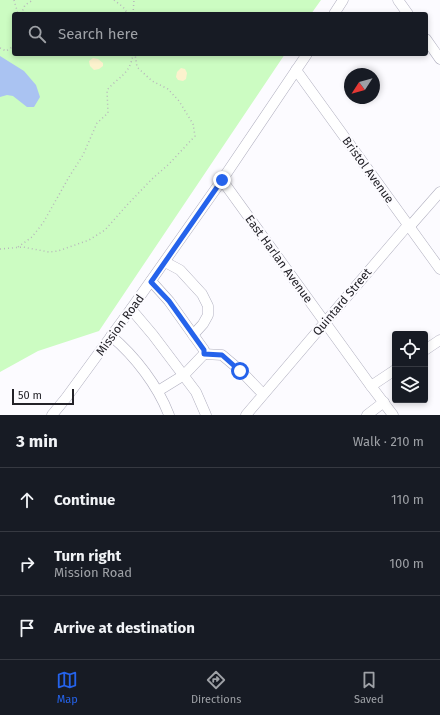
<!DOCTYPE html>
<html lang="en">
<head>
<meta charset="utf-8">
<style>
  body { margin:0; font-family:"Fira Sans",sans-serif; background:#242831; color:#f1f3f6 }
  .controls { position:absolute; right:12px; bottom:12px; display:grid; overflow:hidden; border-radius:4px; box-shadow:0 2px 6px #0003 }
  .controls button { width:36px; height:36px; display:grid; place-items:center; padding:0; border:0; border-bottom:1px solid #363941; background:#171b24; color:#f1f3f6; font:20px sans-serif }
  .compass { position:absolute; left:344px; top:68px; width:36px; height:36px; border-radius:50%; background:#171b24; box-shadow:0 2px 6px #0003; rotate:234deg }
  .scale { position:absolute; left:12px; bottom:10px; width:62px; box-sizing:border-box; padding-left:4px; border:2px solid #232228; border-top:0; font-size:11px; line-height:14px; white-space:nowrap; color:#232228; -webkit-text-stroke:3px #fcfbff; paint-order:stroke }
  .stop { position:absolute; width:12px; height:12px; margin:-9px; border:3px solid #2563eb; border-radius:50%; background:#fff }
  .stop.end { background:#2563eb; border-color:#fff; box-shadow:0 1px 4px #0008 }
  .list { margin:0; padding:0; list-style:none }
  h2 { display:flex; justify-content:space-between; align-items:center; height:52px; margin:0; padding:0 16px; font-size:17px }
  h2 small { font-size:13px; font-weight:400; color:#9ea1a6 }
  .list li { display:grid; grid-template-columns:26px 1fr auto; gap:12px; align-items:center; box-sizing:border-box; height:64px; padding:0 16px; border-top:1px solid #363941 }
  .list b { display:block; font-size:15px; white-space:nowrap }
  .list p { margin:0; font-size:13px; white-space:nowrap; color:#9ea1a6 }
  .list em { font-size:13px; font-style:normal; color:#9ea1a6 }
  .icon { flex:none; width:22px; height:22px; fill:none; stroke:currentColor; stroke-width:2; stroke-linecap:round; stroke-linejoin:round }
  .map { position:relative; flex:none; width:440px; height:415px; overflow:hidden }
  .search { position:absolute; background:#171b24; box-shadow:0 2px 6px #0003; left:12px; right:12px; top:12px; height:44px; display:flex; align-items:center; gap:10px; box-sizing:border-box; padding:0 14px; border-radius:4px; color:#9ea1a6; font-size:15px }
  .sheet { height:244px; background:#171b24 }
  nav { display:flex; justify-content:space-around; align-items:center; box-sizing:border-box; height:56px; border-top:1px solid #363941; background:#171b24; font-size:11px; color:#9ea1a6 }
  nav a { display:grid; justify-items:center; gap:2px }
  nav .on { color:#2563eb }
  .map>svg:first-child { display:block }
  .green { fill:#ccfcc2 }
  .sand { fill:#fcf2cd }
  .water { fill:#aac3f2 }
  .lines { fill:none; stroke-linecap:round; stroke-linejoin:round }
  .minor-casing { stroke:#b0afbf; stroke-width:11 }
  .path { stroke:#b7b6bb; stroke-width:1.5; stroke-dasharray:1 3; stroke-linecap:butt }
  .minor { stroke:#fff; stroke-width:10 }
  .route { stroke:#2563eb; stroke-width:5 }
  .labels { text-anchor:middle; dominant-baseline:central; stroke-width:4; stroke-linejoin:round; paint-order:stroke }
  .street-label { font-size:12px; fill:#232228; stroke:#fcfbff }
</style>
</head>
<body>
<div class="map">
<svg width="440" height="415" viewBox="0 0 440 415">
  <rect width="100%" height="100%" fill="#fcfbff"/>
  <path class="green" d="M0 0H321L311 14H14V54H285L99 331 38 351 0 372Z"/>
  <g class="sand">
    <path d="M93 58 98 59 103 63V66L99 69 94 70 90 66 89 61Z"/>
    <path d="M181 68 185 69 187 73 186 79 183 81 178 80 176 77 177 72Z"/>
  </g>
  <path class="water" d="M0 56 24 71 36 85 40 97 34 107H27L13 96 7 95 0 97Z"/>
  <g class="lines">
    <defs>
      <g id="minor">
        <path d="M398 0 408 14"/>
        <path d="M334 14 343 0"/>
        <path d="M426 39 440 59"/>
        <path d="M296 70 440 269"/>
        <path d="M222 180 371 386 393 415"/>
        <path d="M165 262 180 270 202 294 208 306V315L203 324 193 335"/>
        <path d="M151 281 169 301 204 350V354"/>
        <path d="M131 309 153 335 196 392 206 415"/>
        <path d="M111 336C135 356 158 386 169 415"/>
        <path d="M425 350 440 340"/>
        <path d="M204 354 222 355 241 371 263 394"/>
        <path d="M371 386 395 370"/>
        <path d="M158 391 184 375 204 354"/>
        <path d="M52 415 66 398 131 309 222 180 307 54"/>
        <path d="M246 415 408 225H411L440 192"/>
        <path d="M367 415 384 402"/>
      </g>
    </defs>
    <use href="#minor" class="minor-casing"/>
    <g class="path">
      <path d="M14 0 18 14"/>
      <path d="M114 0 123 7 128 14"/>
      <path d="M21 14 25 5 33 0"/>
      <path d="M133 14 134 0"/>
      <path d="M0 48 6 51 14 46"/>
      <path d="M18 247 32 237 43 223 69 177 83 155 97 123 108 113 107 90C119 76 130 75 133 54"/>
      <path d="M0 249 23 247 49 252 58 251 89 240 105 230 128 204 152 179 169 164 195 136 193 124 179 101 168 89 152 81 137 67 135 54"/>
    </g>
    <use href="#minor" class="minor"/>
  </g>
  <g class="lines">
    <path class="route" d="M222 180 151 282 169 301 204 350V354L222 355 240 371"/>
  </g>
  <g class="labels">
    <g class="street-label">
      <text transform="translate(368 170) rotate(54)">Bristol Avenue</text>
      <text transform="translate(279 259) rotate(54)">East Harlan Avenue</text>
      <text transform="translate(342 302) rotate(-50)">Quintard Street</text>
      <text transform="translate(120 325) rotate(-54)">Mission Road</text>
    </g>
  </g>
</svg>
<div class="controls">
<button><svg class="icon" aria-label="locate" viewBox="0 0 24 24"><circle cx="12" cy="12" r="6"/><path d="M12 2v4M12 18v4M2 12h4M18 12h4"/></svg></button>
<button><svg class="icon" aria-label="layers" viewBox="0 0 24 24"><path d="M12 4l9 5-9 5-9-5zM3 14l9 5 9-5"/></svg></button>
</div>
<svg class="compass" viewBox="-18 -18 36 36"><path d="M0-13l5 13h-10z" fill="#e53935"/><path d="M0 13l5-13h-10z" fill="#9ea1a6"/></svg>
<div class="scale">50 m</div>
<div class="stop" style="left:240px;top:371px"></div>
<div class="stop end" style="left:222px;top:180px"></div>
<div class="search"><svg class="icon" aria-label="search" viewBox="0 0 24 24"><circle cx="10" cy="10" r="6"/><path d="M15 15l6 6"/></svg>Search here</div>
</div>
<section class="sheet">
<h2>3 min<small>Walk · 210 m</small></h2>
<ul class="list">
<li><svg class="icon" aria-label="ahead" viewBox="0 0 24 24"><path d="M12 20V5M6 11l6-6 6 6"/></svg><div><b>Continue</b></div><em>110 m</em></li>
<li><svg class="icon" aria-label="right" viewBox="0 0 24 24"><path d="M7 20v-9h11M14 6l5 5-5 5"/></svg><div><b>Turn right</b><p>Mission Road</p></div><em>100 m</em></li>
<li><svg class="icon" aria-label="arrive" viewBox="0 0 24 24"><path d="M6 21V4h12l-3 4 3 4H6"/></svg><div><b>Arrive at destination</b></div></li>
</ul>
</section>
<nav>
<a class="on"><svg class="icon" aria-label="map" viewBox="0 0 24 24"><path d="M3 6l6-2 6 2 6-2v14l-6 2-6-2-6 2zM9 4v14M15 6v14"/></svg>Map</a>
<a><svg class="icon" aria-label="directions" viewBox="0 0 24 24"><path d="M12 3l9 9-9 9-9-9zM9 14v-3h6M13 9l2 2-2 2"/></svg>Directions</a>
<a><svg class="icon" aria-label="saved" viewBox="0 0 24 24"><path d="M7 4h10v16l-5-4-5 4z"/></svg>Saved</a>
</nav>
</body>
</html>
